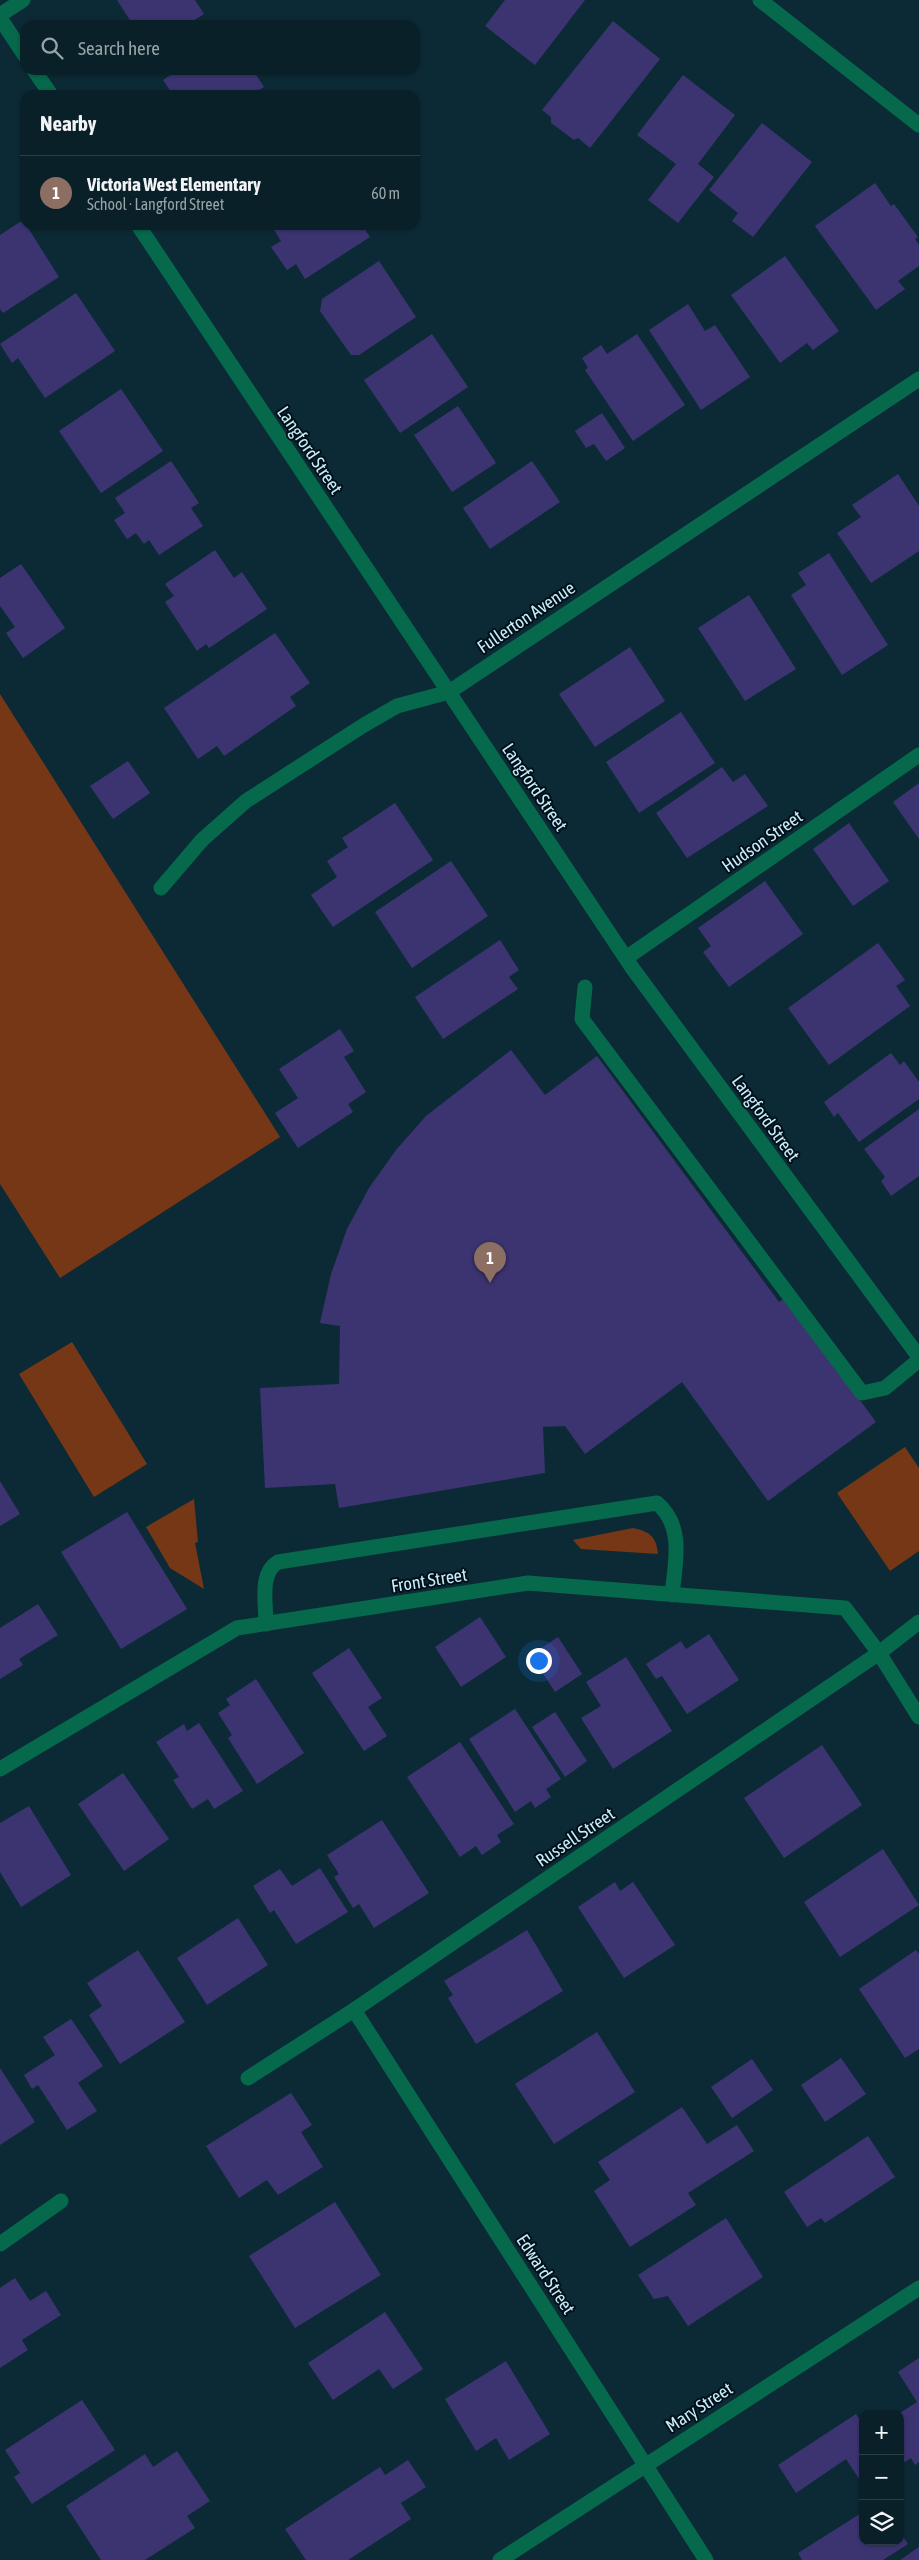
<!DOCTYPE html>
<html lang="en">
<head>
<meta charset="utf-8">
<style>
  body { margin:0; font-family:"Asap Condensed",sans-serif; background:#122830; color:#f1f3f6 }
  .controls { position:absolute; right:15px; bottom:15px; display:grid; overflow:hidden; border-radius:10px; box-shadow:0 1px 4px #0004 }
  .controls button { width:45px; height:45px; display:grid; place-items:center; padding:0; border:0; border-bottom:1px solid #293e45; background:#092028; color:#f1f3f6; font:25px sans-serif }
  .you { position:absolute; left:538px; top:1660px; width:18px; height:18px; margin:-12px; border:4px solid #fff; border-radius:50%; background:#1a73e8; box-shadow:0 0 0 8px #1a73e833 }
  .badge { display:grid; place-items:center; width:32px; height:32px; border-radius:50%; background:#ea580c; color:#fff; font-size:16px; font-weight:700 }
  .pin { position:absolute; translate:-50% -41px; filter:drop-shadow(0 1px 2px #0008) }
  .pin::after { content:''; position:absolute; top:26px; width:18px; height:15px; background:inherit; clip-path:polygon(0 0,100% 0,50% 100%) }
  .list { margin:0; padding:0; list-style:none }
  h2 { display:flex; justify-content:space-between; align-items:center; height:65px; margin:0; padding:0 20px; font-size:21px }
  h2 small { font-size:16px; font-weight:400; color:#99a3a8 }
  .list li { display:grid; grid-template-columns:32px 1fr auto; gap:15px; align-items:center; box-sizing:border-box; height:75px; padding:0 20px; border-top:1px solid #293e45 }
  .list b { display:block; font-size:19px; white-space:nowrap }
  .list p { margin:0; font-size:16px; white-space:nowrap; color:#99a3a8 }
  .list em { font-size:16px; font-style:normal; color:#99a3a8 }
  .icon { flex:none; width:28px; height:28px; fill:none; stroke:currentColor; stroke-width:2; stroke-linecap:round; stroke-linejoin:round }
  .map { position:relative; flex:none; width:919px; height:2560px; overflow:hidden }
  .search { position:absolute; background:#092028; box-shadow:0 1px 4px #0004; left:20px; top:20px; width:400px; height:55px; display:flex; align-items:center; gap:12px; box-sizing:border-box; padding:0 18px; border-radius:15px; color:#99a3a8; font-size:19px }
  .panel { position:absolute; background:#092028; box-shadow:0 1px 4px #0004; left:20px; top:90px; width:400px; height:140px; border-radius:15px }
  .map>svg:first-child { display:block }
  .green { fill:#763716 }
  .building { fill:#3b3471 }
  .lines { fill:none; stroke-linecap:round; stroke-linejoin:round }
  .lane { stroke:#06694c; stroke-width:15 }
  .street { stroke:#06694c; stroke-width:15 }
  .labels { text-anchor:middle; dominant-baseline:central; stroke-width:4; stroke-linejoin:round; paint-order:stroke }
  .street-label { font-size:18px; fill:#caecfa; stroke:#011119 }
</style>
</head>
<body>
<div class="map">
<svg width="919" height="2560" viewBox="0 0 919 2560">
  <rect width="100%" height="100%" fill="#0c2a35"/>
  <g class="green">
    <path d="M0 694 280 1137 60 1278 0 1184Z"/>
    <path d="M72 1342 147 1464 94 1497 19 1374Z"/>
    <path d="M905 1447 919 1468V1551L890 1571 837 1493Z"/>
    <path d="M194 1499 198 1542 195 1543 204 1589 170 1568 146 1527Z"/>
    <path d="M633 1528C650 1532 656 1536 658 1554L581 1549 573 1540Z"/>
  </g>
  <g class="building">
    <path d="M117 0H195L204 14 187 25H133Z"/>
    <path d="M505 0H585L535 65 485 26Z"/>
    <path d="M613 21 660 59 590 148 578 138 574 140 551 123V117L542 110Z"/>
    <path d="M178 70H253L264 87 251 95H173L163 80Z"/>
    <path d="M683 75 735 115 698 164 714 177 678 223 648 200 676 164 637 135Z"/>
    <path d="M762 123 812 162 753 237 732 221 738 213 709 190Z"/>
    <path d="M875 183 891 206 894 204 918 237 915 239 919 245V266L898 281 905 289 876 310 815 226Z"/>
    <path d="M23 220 59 277 3 313 0 309V235Z"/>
    <path d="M271 225H362L370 237 305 279 296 264 287 270 271 247 281 241Z"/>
    <path d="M785 256 839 331 813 350 807 343 780 363 731 295Z"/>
    <path d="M379 261 416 317 359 355H351L320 311 322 299Z"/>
    <path d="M76 293 115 351 45 398 18 358 12 363 0 344Z"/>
    <path d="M688 304 705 331 715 325 750 377 701 410 649 330Z"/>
    <path d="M432 334 468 387 400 433 364 380Z"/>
    <path d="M637 334 685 405 633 441 585 370 588 368 582 358 601 345 607 354Z"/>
    <path d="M121 389 163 451 101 493 59 431Z"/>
    <path d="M458 406 496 463 452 492 414 435Z"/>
    <path d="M602 413 625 448 606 461 594 444 586 448 575 431Z"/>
    <path d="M171 461 199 503 191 508 203 526 159 555 149 540 144 544 136 533 127 539 114 520 125 513 115 498Z"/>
    <path d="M532 461 560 502 490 549 463 508Z"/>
    <path d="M898 474 919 506V551L871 583 837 533 861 517 852 505Z"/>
    <path d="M215 550 234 578 242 572 267 609 209 648 206 644 197 651 165 602 174 596 165 584Z"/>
    <path d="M829 553 888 645 842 675 791 595 806 585 798 573Z"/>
    <path d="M21 564 65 628 23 658 6 633 15 627 0 606V578Z"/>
    <path d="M749 595 796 669 745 701 698 628Z"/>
    <path d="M275 633 310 683 290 697 296 706 224 756 217 746 198 759 164 708Z"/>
    <path d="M630 647 665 701 595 747 559 694Z"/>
    <path d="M681 712 715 763 639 813 606 762Z"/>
    <path d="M128 761 150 793 113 819 90 786Z"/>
    <path d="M722 767 733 782 745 774 768 806 687 858 656 813Z"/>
    <path d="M919 783V839L893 802Z"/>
    <path d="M395 803 433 860 333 927 311 895 337 877 327 861 348 847 342 838Z"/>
    <path d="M849 823 889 881 853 906 813 849Z"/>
    <path d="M451 861 488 916 412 968 375 912Z"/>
    <path d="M765 881 803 934 729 987 703 952 711 946 698 928Z"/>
    <path d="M500 940 519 970 509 977 518 989 443 1039 415 997Z"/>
    <path d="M878 943 905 980 896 986 910 1006 829 1065 788 1008Z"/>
    <path d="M340 1029 354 1051 344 1057 366 1092 348 1104 353 1112 298 1148 275 1113 298 1098 279 1069Z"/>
    <path d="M511 1050 545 1095 597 1056 779 1302 785 1298 876 1422 768 1501 682 1382 585 1454 565 1426 543 1427 545 1473 339 1508 335 1484 265 1488 260 1388 339 1384 340 1326 320 1323 331 1274 347 1229 369 1188 396 1150 426 1116Z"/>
    <path d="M891 1053 900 1065 904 1061 919 1082V1099L859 1142 838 1113 834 1117 824 1102Z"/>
    <path d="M919 1109V1176L891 1196 881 1181 885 1177 864 1149Z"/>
    <path d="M0 1481 20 1514 0 1526Z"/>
    <path d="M127 1512 187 1609 121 1649 61 1552Z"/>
    <path d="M38 1604 58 1635 19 1659 23 1665 0 1679V1628Z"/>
    <path d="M480 1617 506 1657 461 1687 435 1647Z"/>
    <path d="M709 1634 739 1680 687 1714 662 1676 656 1679 646 1664 681 1641 686 1649Z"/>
    <path d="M558 1637 582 1674 555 1692 531 1655Z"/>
    <path d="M349 1648 382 1698 368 1707 387 1736 364 1751 312 1673Z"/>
    <path d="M626 1657 672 1731 613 1769 581 1718 601 1706 586 1682Z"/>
    <path d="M256 1679 304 1753 257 1784 228 1738 232 1735 218 1713 230 1705 226 1699Z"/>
    <path d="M515 1709 561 1779 546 1789 551 1797 535 1808 531 1801 515 1812 469 1739Z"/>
    <path d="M555 1712 587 1761 565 1777 532 1727Z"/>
    <path d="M199 1723 243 1791 214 1809 208 1799 192 1809 173 1780 179 1777 156 1742 184 1724 187 1731Z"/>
    <path d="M460 1742 514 1824 497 1835 501 1842 482 1855 476 1846 460 1857 407 1777Z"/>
    <path d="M822 1745 862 1805 784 1858 744 1798Z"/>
    <path d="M123 1773 169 1839 124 1871 78 1804Z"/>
    <path d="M29 1806 71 1875 21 1907 0 1872V1823Z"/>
    <path d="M382 1820 429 1893 374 1928 359 1904 353 1908 334 1877 339 1874 327 1855Z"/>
    <path d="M883 1849 919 1905 840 1957 804 1902Z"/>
    <path d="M320 1868 348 1912 296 1944 274 1910 270 1913 253 1886 280 1869 292 1886Z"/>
    <path d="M615 1882 620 1891 633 1882 675 1945 624 1978 578 1907Z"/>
    <path d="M238 1918 268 1965 207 2005 177 1958Z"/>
    <path d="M527 1930 563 1991 476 2044 448 1998 453 1995 444 1981Z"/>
    <path d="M138 1950 185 2022 120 2064 89 2015 102 2006 87 1983Z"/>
    <path d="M916 1950 919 1954V2049L905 2058 859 1989Z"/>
    <path d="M71 2019 103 2066 78 2083 97 2111 67 2130 38 2085 32 2089 24 2075 55 2055 43 2037Z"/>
    <path d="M597 2032 635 2092 554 2144 515 2084Z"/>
    <path d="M841 2058 866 2094 825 2122 801 2085Z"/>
    <path d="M752 2059 773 2090 732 2118 711 2087Z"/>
    <path d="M0 2068 35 2122 0 2145Z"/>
    <path d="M291 2093 312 2125 301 2132 323 2167 278 2195 267 2180 239 2198 206 2146Z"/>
    <path d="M682 2107 707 2144 737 2125 754 2151 688 2193 696 2205 630 2247 594 2191 610 2180 598 2162Z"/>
    <path d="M868 2136 895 2177 825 2223 821 2218 807 2227 784 2192Z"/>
    <path d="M335 2202 381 2275 295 2328 249 2256Z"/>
    <path d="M726 2218 763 2277 688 2326 668 2296 654 2299 638 2275Z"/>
    <path d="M15 2278 30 2301 46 2291 61 2315 22 2340 28 2350 0 2368V2288Z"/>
    <path d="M385 2312 423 2369 393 2389 379 2369 333 2400 308 2363Z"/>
    <path d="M919 2358V2462L915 2465 911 2458 900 2465V2430L903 2428 900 2413 917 2402 898 2372Z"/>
    <path d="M506 2361 550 2434 509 2460 496 2438 476 2451 445 2399Z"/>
    <path d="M82 2400 115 2450 32 2504 14 2477 20 2473 5 2450Z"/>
    <path d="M856 2414 863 2424V2485L846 2459 796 2493 778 2465Z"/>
    <path d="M177 2451 210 2501 187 2516 195 2528 145 2560H101L66 2506 145 2454 153 2467Z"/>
    <path d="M408 2460 426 2487 401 2503 411 2519 348 2560H306L285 2529 380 2467 385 2475Z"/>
    <path d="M863 2512V2541H900V2532L908 2544 883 2560H802L798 2553Z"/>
    <path d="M919 2547V2560H900Z"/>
  </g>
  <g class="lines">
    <g class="lane">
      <path d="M585 987 582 1019 862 1393 885 1388 919 1360"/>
      <path d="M266 1624C266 1603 259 1573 278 1562L657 1503C685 1527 675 1563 672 1595"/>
    </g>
    <g class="street">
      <path d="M760 0 919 125"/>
      <path d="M0 15 23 0"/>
      <path d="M0 18 25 56"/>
      <path d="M34 70 51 95"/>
      <path d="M138 225 633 969 919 1357"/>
      <path d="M161 888 202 840 246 801 364 725 397 706 449 692 919 379"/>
      <path d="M626 958 919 755"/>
      <path d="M0 1769 237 1628 528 1583 845 1608 879 1653 919 1717"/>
      <path d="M354 2010 706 2560"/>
      <path d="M248 2078 354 2010 879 1653 919 1622"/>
      <path d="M0 2244 61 2201"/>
      <path d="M500 2560 919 2288"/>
    </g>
  </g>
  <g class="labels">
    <g class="street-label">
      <text transform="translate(310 450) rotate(56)">Langford Street</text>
      <text transform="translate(526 617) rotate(-34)">Fullerton Avenue</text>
      <text transform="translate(535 787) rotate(56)">Langford Street</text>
      <text transform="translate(762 841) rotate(-35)">Hudson Street</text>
      <text transform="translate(766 1118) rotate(54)">Langford Street</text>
      <text transform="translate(429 1580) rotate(-9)">Front Street</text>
      <text transform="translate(575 1837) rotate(-34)">Russell Street</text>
      <text transform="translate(546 2274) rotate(57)">Edward Street</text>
      <text transform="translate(699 2407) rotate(-33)">Mary Street</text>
    </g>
  </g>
</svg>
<div class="controls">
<button>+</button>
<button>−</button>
<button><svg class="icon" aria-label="layers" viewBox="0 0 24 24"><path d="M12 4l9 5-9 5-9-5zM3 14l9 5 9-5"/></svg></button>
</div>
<div class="you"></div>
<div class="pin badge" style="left:490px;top:1283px;background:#8d6e63">1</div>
<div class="search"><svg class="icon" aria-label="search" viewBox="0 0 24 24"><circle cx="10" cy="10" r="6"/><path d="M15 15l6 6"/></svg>Search here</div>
<section class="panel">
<h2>Nearby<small></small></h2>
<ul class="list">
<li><span class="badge" style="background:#8d6e63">1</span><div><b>Victoria West Elementary</b><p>School · Langford Street</p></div><em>60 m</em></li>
</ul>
</section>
</div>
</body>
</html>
